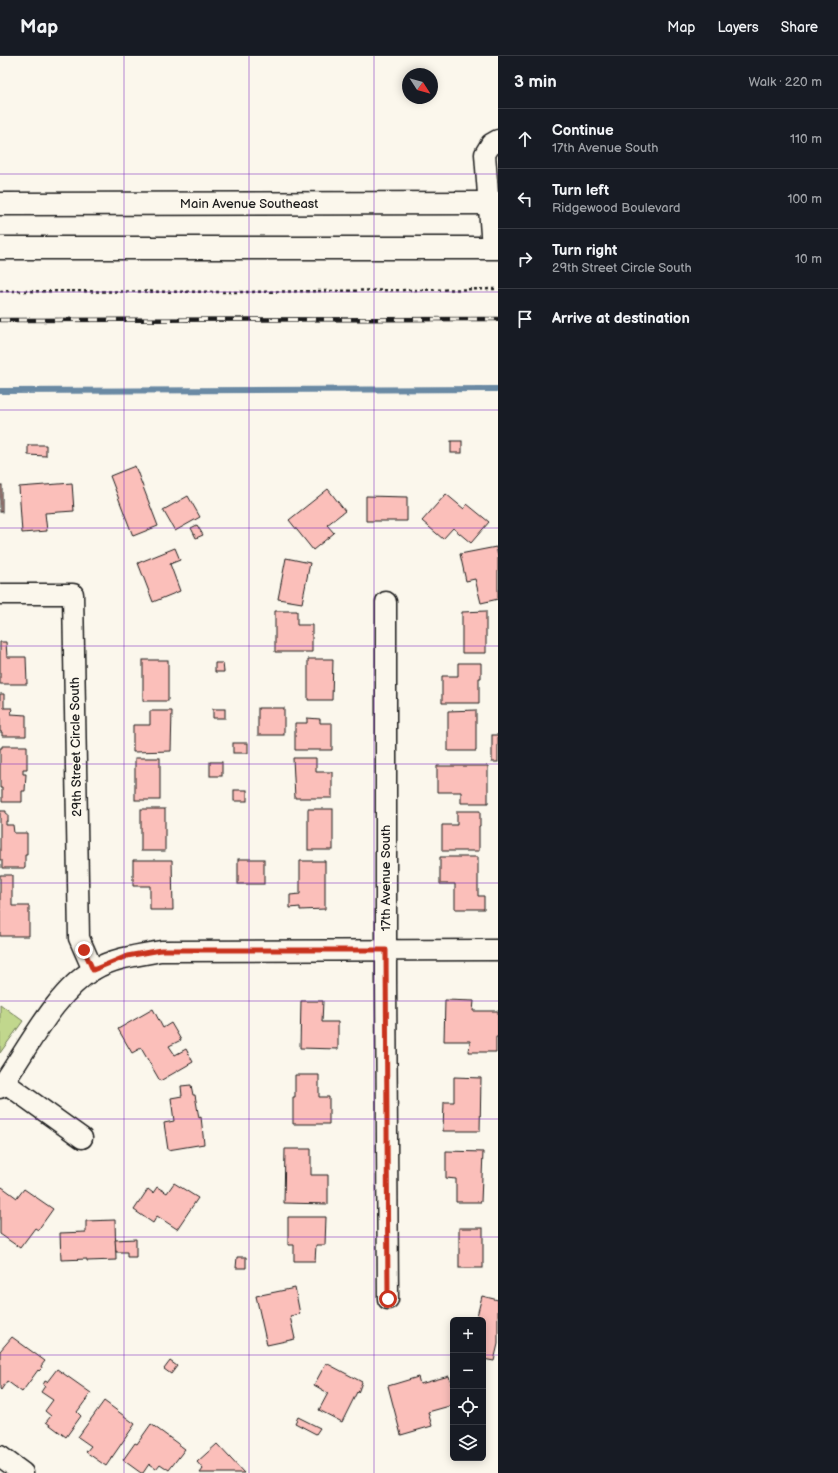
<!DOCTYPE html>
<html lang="en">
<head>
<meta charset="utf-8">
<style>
  body { margin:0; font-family:"Balsamiq Sans",sans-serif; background:#242831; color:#f1f3f6 }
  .controls { position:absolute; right:12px; bottom:12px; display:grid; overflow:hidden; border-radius:6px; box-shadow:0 2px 10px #0003 }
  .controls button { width:36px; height:36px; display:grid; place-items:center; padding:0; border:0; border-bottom:1px solid #363941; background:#171b24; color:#f1f3f6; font:20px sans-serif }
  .compass { position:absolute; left:402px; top:12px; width:36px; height:36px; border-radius:50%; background:#171b24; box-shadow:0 2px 10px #0003; rotate:126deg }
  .stop { position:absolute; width:12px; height:12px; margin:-9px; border:3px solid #c8321e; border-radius:50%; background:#fff }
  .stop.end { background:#c8321e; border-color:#fff; box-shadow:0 1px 4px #0008 }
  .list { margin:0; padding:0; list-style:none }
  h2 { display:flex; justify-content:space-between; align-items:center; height:52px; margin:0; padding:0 16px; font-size:17px }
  h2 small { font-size:13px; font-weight:400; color:#9ea1a6 }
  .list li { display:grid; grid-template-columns:26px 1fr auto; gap:12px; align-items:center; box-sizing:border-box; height:60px; padding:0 16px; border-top:1px solid #363941 }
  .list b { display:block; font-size:15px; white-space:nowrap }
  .list p { margin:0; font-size:13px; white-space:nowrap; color:#9ea1a6 }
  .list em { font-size:13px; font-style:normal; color:#9ea1a6 }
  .icon { flex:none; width:22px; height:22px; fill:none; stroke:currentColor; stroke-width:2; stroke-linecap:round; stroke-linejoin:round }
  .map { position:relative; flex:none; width:498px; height:1417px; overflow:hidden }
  header { display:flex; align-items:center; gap:24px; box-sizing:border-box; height:56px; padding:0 20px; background:#171b24; border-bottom:1px solid #363941 }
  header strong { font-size:19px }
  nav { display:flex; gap:22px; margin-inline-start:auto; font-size:14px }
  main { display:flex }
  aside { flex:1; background:#171b24 }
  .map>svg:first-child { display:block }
  .green { fill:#c1d78d; stroke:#6e7a54 }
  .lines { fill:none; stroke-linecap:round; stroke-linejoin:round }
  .stream { stroke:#6b8aa4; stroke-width:6 }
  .building { fill:#fbbfba; stroke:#1c1c1c }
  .minor-casing { stroke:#1c1c1c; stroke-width:23 }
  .major-casing { stroke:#1c1c1c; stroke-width:25 }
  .path { stroke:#1c1c1c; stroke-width:2.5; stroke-dasharray:3 3; stroke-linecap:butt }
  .minor { stroke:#fbf7ec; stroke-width:20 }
  .major { stroke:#fbf7ec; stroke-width:22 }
  .rail-casing { stroke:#1c1c1c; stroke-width:4.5 }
  .rail { stroke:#fbf7ec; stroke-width:3; stroke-dasharray:9; stroke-linecap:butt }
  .route { stroke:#c8321e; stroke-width:5 }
  .grid { fill:none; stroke:#7b2cbf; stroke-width:1; stroke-opacity:0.55 }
  .labels { text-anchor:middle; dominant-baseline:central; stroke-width:4; stroke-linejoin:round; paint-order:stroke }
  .street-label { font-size:13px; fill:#1c1c1c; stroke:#fbf7ec }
</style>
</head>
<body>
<header>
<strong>Map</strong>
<nav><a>Map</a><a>Layers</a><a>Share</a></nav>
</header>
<main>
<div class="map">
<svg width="498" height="1417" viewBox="0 0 498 1417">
  <rect width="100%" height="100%" fill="#fbf7ec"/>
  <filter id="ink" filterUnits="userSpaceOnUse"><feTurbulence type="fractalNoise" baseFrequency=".025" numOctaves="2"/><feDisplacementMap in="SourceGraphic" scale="8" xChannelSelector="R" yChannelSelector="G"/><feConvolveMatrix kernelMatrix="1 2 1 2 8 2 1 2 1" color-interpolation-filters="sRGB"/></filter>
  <g filter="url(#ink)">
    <path class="green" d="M0 948 23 965 0 997Z"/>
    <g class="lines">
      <path class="stream" d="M0 335 498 333"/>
    </g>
    <g class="building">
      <rect x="451" y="385" width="11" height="12"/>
      <path d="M28 389H46V400L28 399Z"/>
      <path d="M135 410 158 470 133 480 110 420Z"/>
      <path d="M72 427 74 455 45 457 47 475 22 477 19 431Z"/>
      <rect x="0" y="429" width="2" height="27"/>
      <path d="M328 433 345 455 327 469 334 477 313 494 289 464Z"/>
      <path d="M446 438 464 453 467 448 489 466 471 487 453 472 443 483 422 465Z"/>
      <path d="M188 440 200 461 175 475 163 454Z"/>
      <path d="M366 440 407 441V465H366Z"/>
      <path d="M197 469 203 479 196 482 191 472Z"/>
      <path d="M496 491 498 501V543L481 547 475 523 466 525 460 498Z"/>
      <path d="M175 492 180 504 170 508 180 535 153 546 138 507Z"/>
      <path d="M286 502 310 507 302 547 278 543Z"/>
      <path d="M275 555H297V569H312V596H275Z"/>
      <path d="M486 555V597H462V556Z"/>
      <path d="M0 586H6L7 601H26L27 628H0Z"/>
      <path d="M308 603H333L332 644H308Z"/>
      <rect x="143" y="604" width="25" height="41"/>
      <path d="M215 607H223L224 616H215Z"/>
      <path d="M458 607H481V622H479V647H442V620H458Z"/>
      <path d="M0 638H4V652H12L11 658 26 659V680H2V676H0Z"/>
      <rect x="258" y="652" width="26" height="27"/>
      <rect x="213" y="653" width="12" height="9"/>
      <path d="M476 654V695H448V655Z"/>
      <path d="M150 655H172L171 695 133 696V669H150Z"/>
      <path d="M307 662 320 663V667H332V694H295V667H307Z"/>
      <rect x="492" y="679" width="6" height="27"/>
      <rect x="233" y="687" width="15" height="10"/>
      <path d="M2 690H27V713H23V718H26L25 735H22V746H2V732H0V692H2Z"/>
      <rect x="135" y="702" width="25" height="42"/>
      <path d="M293 702H316V716H332V742H295Z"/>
      <rect x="210" y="706" width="12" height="14"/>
      <path d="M437 710H488V747H461V736H437Z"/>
      <rect x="234" y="734" width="13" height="11"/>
      <rect x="141" y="753" width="24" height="42"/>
      <rect x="308" y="753" width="25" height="41"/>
      <path d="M0 755H6V758H8V765H6V769H13L14 777H27V799H25V812H2V804H0Z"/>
      <path d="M457 755H480V770H479V795H442V769H457Z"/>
      <path d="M440 801H478V840H484V853H455V828H440Z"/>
      <rect x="238" y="803" width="26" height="25"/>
      <path d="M133 804H172L173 854H150V830H133Z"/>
      <path d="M300 805H325V853L300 854V851L290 852V839L300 838Z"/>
      <path d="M0 819H12V850H29V880H0Z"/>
      <path d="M445 944 474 945 473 955H498V981H496V996H469L470 985H444Z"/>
      <path d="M301 945H323L322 966H338V993L300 992Z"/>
      <path d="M153 953 163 972 171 967 181 984 169 990 175 999 186 993 193 1006 160 1025 141 992 132 997 118 973Z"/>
      <path d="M295 1019H319V1041H329V1068H293V1041H295Z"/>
      <path d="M454 1021 481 1022 480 1075H443L444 1046H454Z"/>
      <path d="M191 1029 193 1039H195L199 1062 201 1061 204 1088 168 1094 164 1067 174 1065 171 1042 182 1040 181 1030Z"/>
      <path d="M285 1093H311V1119H328V1148L284 1147Z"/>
      <path d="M446 1095 483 1096 481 1146H456V1123L446 1122Z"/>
      <path d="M174 1127 198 1142 177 1173 157 1160 153 1167 134 1154 148 1133 153 1137 157 1131 167 1137Z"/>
      <path d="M2 1131 17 1142 24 1133 53 1153 38 1174 35 1172 20 1192 0 1178V1133Z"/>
      <path d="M288 1161H326L325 1189H316L315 1205H294V1189H288Z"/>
      <path d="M115 1164 116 1204 87 1205V1203L61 1204 60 1177 86 1176V1165Z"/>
      <rect x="459" y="1172" width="24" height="40"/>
      <path d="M136 1183V1201H127V1196H116L115 1184Z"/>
      <path d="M237 1201H246V1212H236Z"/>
      <path d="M295 1232 300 1258 290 1260 295 1283 267 1289 256 1240Z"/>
      <path d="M482 1240 498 1244V1288L494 1305 483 1303V1264H476Z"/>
      <path d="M12 1281 45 1305 41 1310 42 1312 39 1315 38 1314 22 1336 7 1325 1 1334 0 1333V1295Z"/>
      <path d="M170 1305 177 1310 171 1318 164 1313Z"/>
      <path d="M326 1307 362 1326 358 1337 357 1336 342 1366 319 1354 328 1337 314 1329Z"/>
      <path d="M57 1313 91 1337 77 1356 81 1360 66 1381 46 1366 51 1360 45 1355 53 1344 41 1336 45 1330 43 1329 45 1325 47 1326Z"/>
      <path d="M449 1320 453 1335V1349L428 1356 432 1370 401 1379 388 1330 418 1321 420 1328Z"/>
      <path d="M104 1345 135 1368 106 1410 86 1396 91 1390 78 1381Z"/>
      <path d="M298 1361 320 1372 316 1378 295 1367Z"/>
      <path d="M151 1368 185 1393 169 1414 160 1408 156 1413 149 1408 143 1417H141L123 1404 135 1387 137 1388Z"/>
      <path d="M217 1388 244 1417H200L203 1413 197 1406Z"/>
    </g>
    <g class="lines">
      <defs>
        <g id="minor">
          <path d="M492 192 485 98 491 88 498 84"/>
          <path d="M0 538H73L79 882 93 914"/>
          <path d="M386 546V922L388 1243"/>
          <path d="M4 1026 82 1082"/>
          <path d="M0 1032C26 996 55 936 93 914 114 902 138 899 161 895L498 894"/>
          <path d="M0 1400 23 1417"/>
        </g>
        <g id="major">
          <path d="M0 148 498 147"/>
          <path d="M0 192H498"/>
        </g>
      </defs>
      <use href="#minor" class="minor-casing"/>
      <use href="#major" class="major-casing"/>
      <path class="path" d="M0 235 243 236 498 233"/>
      <use href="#minor" class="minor"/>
      <use href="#major" class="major"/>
      <defs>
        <path id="rail" d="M0 264 498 263"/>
      </defs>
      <use href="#rail" class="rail-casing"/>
      <use href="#rail" class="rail"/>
    </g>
  </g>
  <g class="lines" filter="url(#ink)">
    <path class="route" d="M84 894 93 914 127 900 161 894H386L388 1243"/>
  </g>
  <path class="grid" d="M124 0V1417M249 0V1417M374 0V1417M0 118H498M0 236H498M0 354H498M0 472H498M0 590H498M0 708H498M0 827H498M0 945H498M0 1063H498M0 1181H498M0 1299H453M483 1299H498"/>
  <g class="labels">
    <g class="street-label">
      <text x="249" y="148">Main Avenue Southeast</text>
      <text transform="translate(76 691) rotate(-91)">29th Street Circle South</text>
      <text transform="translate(386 822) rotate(-90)">17th Avenue South</text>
    </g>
  </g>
</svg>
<div class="controls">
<button>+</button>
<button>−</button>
<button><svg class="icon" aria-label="locate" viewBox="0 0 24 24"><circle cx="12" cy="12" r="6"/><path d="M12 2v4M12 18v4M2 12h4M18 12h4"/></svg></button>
<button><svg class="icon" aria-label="layers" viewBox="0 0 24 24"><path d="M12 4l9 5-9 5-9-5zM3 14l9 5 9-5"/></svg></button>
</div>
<svg class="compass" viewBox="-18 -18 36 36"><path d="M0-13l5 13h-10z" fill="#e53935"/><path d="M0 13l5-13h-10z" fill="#9ea1a6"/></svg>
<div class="stop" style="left:388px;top:1243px"></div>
<div class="stop end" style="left:84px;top:894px"></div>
</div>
<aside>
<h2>3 min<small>Walk · 220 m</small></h2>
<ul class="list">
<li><svg class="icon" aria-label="ahead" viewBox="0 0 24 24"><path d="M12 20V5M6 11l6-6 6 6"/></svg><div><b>Continue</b><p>17th Avenue South</p></div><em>110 m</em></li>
<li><svg class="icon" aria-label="left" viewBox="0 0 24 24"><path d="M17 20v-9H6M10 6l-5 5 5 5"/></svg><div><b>Turn left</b><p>Ridgewood Boulevard</p></div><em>100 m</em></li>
<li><svg class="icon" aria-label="right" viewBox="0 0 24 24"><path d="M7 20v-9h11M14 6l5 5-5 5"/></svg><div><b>Turn right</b><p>29th Street Circle South</p></div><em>10 m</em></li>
<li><svg class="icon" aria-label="arrive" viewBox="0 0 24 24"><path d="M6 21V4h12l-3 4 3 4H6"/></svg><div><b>Arrive at destination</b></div></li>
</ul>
</aside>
</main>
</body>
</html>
